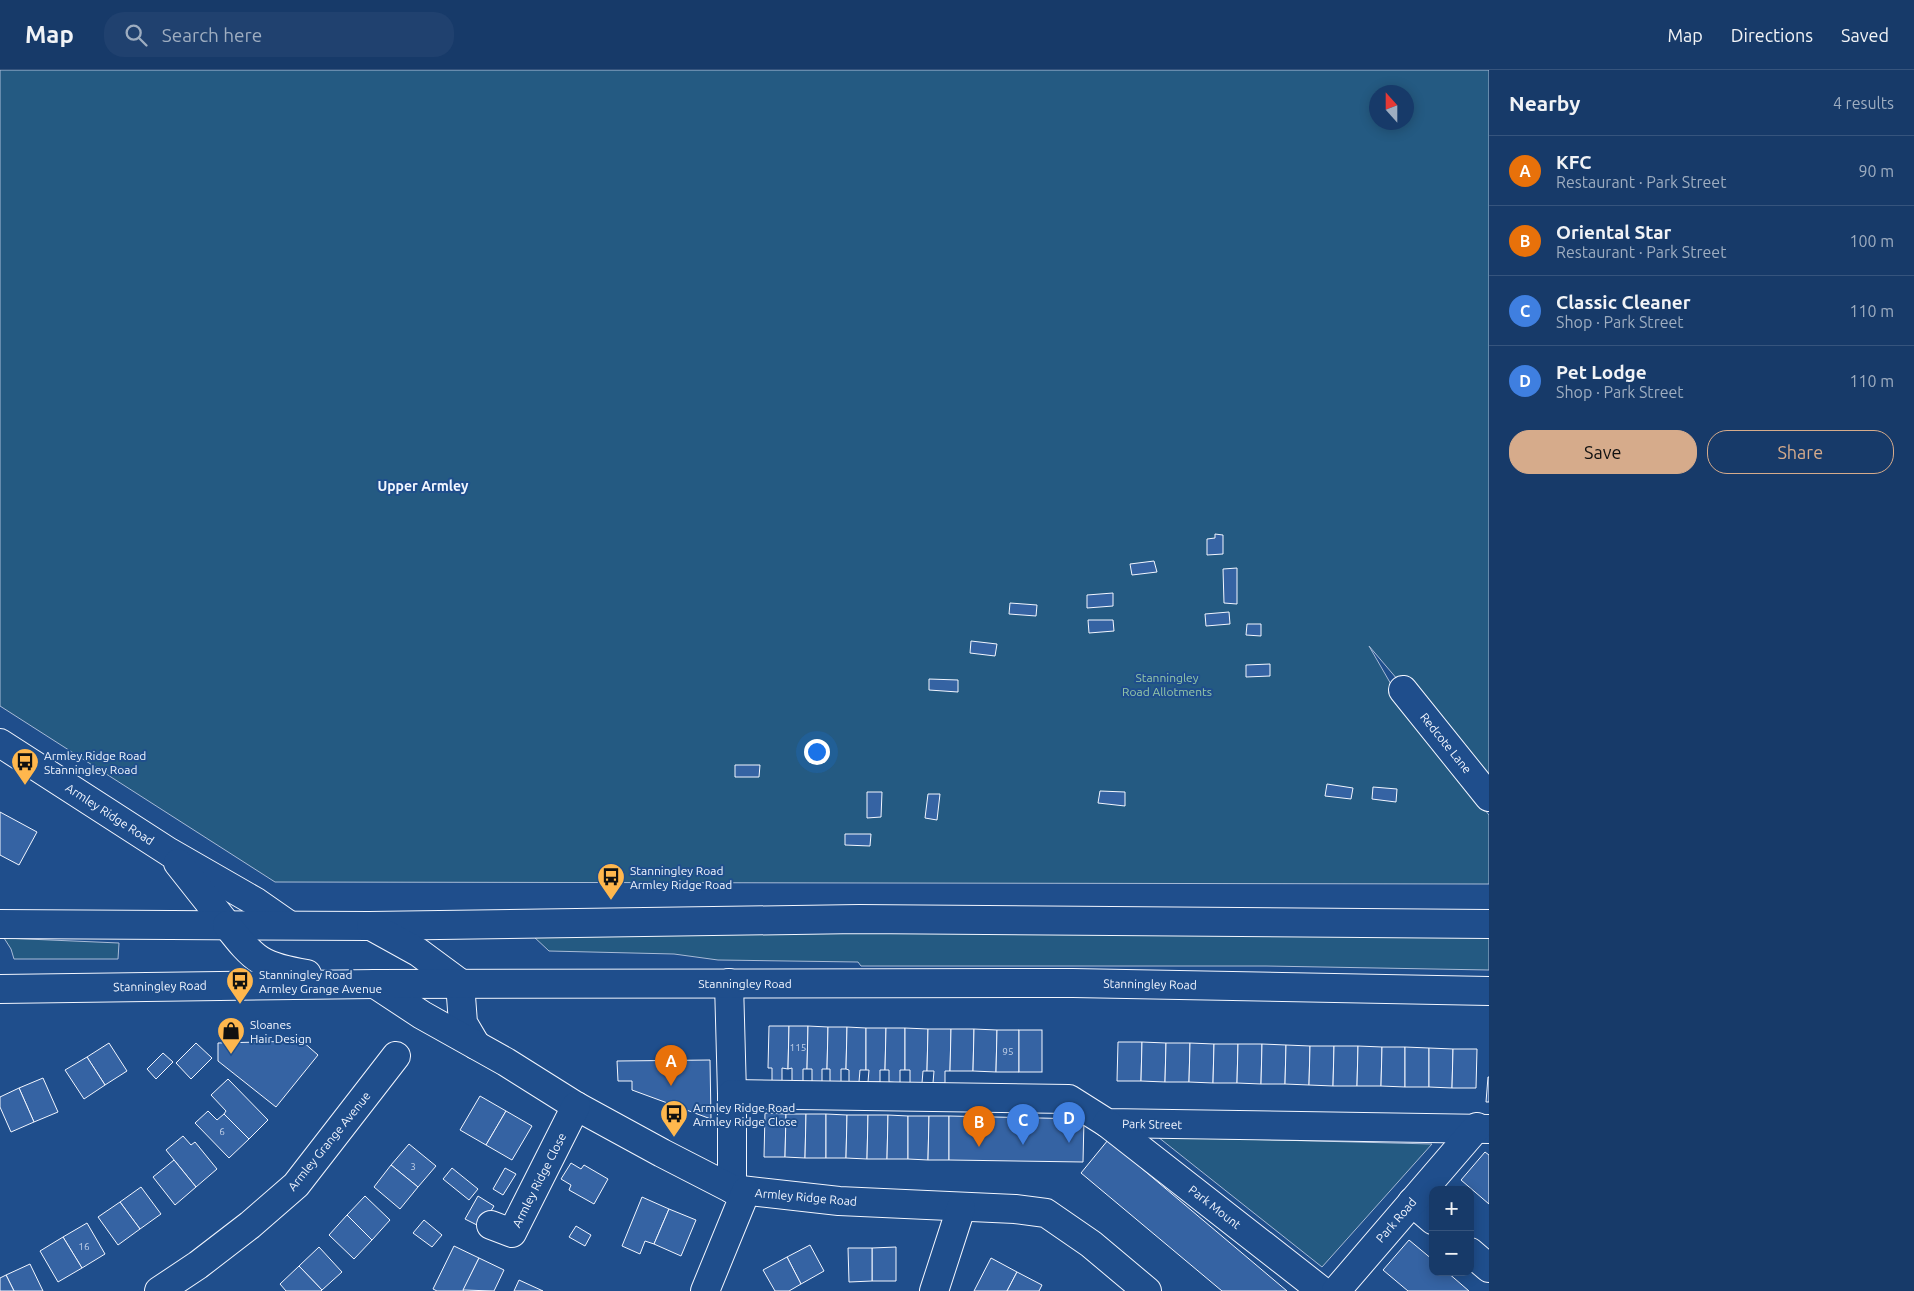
<!DOCTYPE html>
<html lang="en">
<head>
<meta charset="utf-8">
<style>
  body { margin:0; font-family:Ubuntu,sans-serif; background:#20416f; color:#f1f3f6 }
  .controls { position:absolute; right:15px; bottom:15px; display:grid; overflow:hidden; border-radius:10px; box-shadow:0 2px 12px #0003 }
  .controls button { width:45px; height:45px; display:grid; place-items:center; padding:0; border:0; border-bottom:1px solid #36547d; background:#173a69; color:#f1f3f6; font:25px sans-serif }
  .compass { position:absolute; left:1369px; top:15px; width:45px; height:45px; border-radius:50%; background:#173a69; box-shadow:0 2px 12px #0003; rotate:339deg }
  .you { position:absolute; left:816px; top:681px; width:18px; height:18px; margin:-12px; border:4px solid #fff; border-radius:50%; background:#1a73e8; box-shadow:0 0 0 8px #1a73e833 }
  .badge { display:grid; place-items:center; width:32px; height:32px; border-radius:50%; background:#d6ab8b; color:#fff; font-size:16px; font-weight:700 }
  .pin { position:absolute; translate:-50% -41px; filter:drop-shadow(0 1px 2px #0008) }
  .pin::after { content:''; position:absolute; top:26px; width:18px; height:15px; background:inherit; clip-path:polygon(0 0,100% 0,50% 100%) }
  .list { margin:0; padding:0; list-style:none }
  h2 { display:flex; justify-content:space-between; align-items:center; height:65px; margin:0; padding:0 20px; font-size:21px }
  h2 small { font-size:16px; font-weight:400; color:#9eadc0 }
  .list li { display:grid; grid-template-columns:32px 1fr auto; gap:15px; align-items:center; box-sizing:border-box; height:70px; padding:0 20px; border-top:1px solid #36547d }
  .list b { display:block; font-size:19px; white-space:nowrap }
  .list p { margin:0; font-size:16px; white-space:nowrap; color:#9eadc0 }
  .list em { font-size:16px; font-style:normal; color:#9eadc0 }
  .actions { display:flex; gap:10px; padding:15px 20px }
  .actions a { flex:1; padding:11px 0; border:1px solid #d6ab8b; border-radius:20px; text-align:center; font-size:18px; color:#d6ab8b }
  .actions .main { background:#d6ab8b; color:#111 }
  .icon { flex:none; width:28px; height:28px; fill:none; stroke:currentColor; stroke-width:2; stroke-linecap:round; stroke-linejoin:round }
  .map { position:relative; flex:none; width:1489px; height:1221px; overflow:hidden }
  header { display:flex; align-items:center; gap:30px; box-sizing:border-box; height:70px; padding:0 25px; background:#173a69; border-bottom:1px solid #36547d }
  header strong { font-size:24px }
  nav { display:flex; gap:28px; margin-inline-start:auto; font-size:18px }
  .search { width:350px; height:45px; background:#20416f; display:flex; align-items:center; gap:12px; box-sizing:border-box; padding:0 18px; border-radius:20px; color:#9eadc0; font-size:19px }
  main { display:flex }
  aside { flex:1; background:#173a69 }
  .map>svg:first-child { display:block }
  .green { fill:#245a82; stroke:#a8bbd7; fill-rule:evenodd }
  .building { fill:#3563a3; stroke:#f2f6ff }
  .lines { fill:none; stroke-linecap:round; stroke-linejoin:round }
  .minor-casing { stroke:#f2f6ff; stroke-width:30 }
  .major-casing { stroke:#f2f6ff; stroke-width:30 }
  .minor { stroke:#1f4e8c; stroke-width:28 }
  .major { stroke:#1f4e8c; stroke-width:28 }
  .labels { text-anchor:middle; dominant-baseline:central; stroke-width:4; stroke-linejoin:round; paint-order:stroke }
  .number-label { font-size:10px; fill:#c3d1e8 }
  .park-label { font-size:12px; fill:#97c8a6; stroke:#1f4e8c }
  .street-label { font-size:12px; fill:#f2f6ff; stroke:#1f4e8c }
  .poi-label { font-size:12px; fill:#f2f6ff; stroke:#1f4e8c; text-anchor:start }
  .neighbourhood-label { font-size:14px; font-weight:bold; fill:#f2f6ff; stroke:#1f4e8c }
</style>
</head>
<body>
<header>
<strong>Map</strong>
<div class="search"><svg class="icon" aria-label="search" viewBox="0 0 24 24"><circle cx="10" cy="10" r="6"/><path d="M15 15l6 6"/></svg>Search here</div>
<nav><a>Map</a><a>Directions</a><a>Saved</a></nav>
</header>
<main>
<div class="map">
<svg width="1489" height="1221" viewBox="0 0 1489 1221">
  <rect width="100%" height="100%" fill="#1f4e8c"/>
  <g class="green">
    <path d="M0 0H1489V717L1369 576 1407 642 1489 745V814L275 812 0 636ZM1376 22H1406V52H1376Z"/>
    <path d="M705 862H1007L1489 867V900L1266 896H861L858 892 718 890 674 884 549 881 533 866Z"/>
    <path d="M4 868 119 873 118 889H14L11 879Z"/>
    <path d="M1158 1067 1432 1074 1322 1197Z"/>
  </g>
  <g class="building">
    <path d="M1215 464 1223 465V484L1207 485V469L1215 468Z"/>
    <path d="M1154 491 1157 502 1132 505 1130 494Z"/>
    <path d="M1237 498V534L1224 533 1223 499Z"/>
    <path d="M1113 523V536L1087 538V525Z"/>
    <path d="M1010 533 1037 535 1036 546 1009 544Z"/>
    <path d="M1229 542 1230 554 1206 556 1205 544Z"/>
    <path d="M1088 550H1113L1114 561 1089 563Z"/>
    <path d="M1247 554H1261V566L1246 565Z"/>
    <path d="M971 571 997 574 995 586 970 583Z"/>
    <path d="M1270 594V606L1246 607V595Z"/>
    <path d="M929 609 958 610V622L929 620Z"/>
    <path d="M735 695H760L759 707H735Z"/>
    <path d="M1327 714 1353 718 1351 729 1325 726Z"/>
    <path d="M1373 717 1397 719 1396 732 1372 729Z"/>
    <path d="M1100 721 1125 722V736L1098 733Z"/>
    <path d="M867 722H882L881 747 867 748Z"/>
    <path d="M928 724H940L937 750 925 748Z"/>
    <path d="M0 742 37 762 19 795 0 785Z"/>
    <path d="M845 764H871L870 776 845 775Z"/>
    <path d="M769 956H789L788 999 782 998V1014H772V998H768Z"/>
    <path d="M789 956H808L807 999H803V1013H792V998L788 999Z"/>
    <path d="M808 956 828 957 827 999H822V1013L812 1012V999H807Z"/>
    <path d="M828 957H847L846 999H841V1013H830V999H827Z"/>
    <path d="M847 957 866 958V1000H860L859 1012H849V1000L846 999Z"/>
    <path d="M866 958H886L885 1000H880V1012H868L869 1000H866Z"/>
    <path d="M886 958H905V1000H900V1013L889 1012V1000H885Z"/>
    <path d="M905 958 928 959 927 1001H923L922 1013H910V1000H905Z"/>
    <path d="M928 959H951L950 1001H945V1013H933L934 1001H927Z"/>
    <path d="M951 959H974L973 1001H950Z"/>
    <path d="M974 959 997 960 996 1002 973 1001Z"/>
    <path d="M997 960H1019V1002H996Z"/>
    <rect x="1019" y="960" width="23" height="42"/>
    <path d="M302 971 318 985 276 1037 218 991V973Z"/>
    <path d="M1118 972H1142L1141 1011H1117Z"/>
    <path d="M1142 972 1166 973 1165 1012 1141 1011Z"/>
    <path d="M109 973 127 1001 105 1015 87 987Z"/>
    <path d="M196 973 212 988 191 1009 176 993Z"/>
    <path d="M1166 973H1190L1189 1012H1165Z"/>
    <path d="M1190 973 1214 974 1213 1013 1189 1012Z"/>
    <path d="M1214 974H1238L1237 1013H1213Z"/>
    <path d="M1238 974H1262L1261 1014 1237 1013Z"/>
    <path d="M1262 974 1286 975 1285 1014H1261Z"/>
    <path d="M1286 975 1310 976 1309 1015 1285 1014Z"/>
    <path d="M1310 976H1334L1333 1016 1309 1015Z"/>
    <path d="M1334 976H1358L1357 1016H1333Z"/>
    <path d="M1358 976 1382 977 1381 1016H1357Z"/>
    <path d="M1382 977H1405V1017L1381 1016Z"/>
    <path d="M1405 977 1429 978V1017H1405Z"/>
    <path d="M1429 978 1453 979 1452 1018 1429 1017Z"/>
    <path d="M1453 979H1477L1476 1018H1452Z"/>
    <path d="M163 983 173 992 156 1009 147 999Z"/>
    <path d="M87 987 105 1015 84 1029 65 1000Z"/>
    <path d="M710 990 711 1049 632 1020V1011H618L617 991Z"/>
    <path d="M1488 1007H1489V1032H1486Z"/>
    <path d="M43 1008 58 1042 34 1052 19 1018Z"/>
    <path d="M228 1009 268 1050 249 1069 224 1044 226 1041 211 1025Z"/>
    <path d="M19 1018 34 1052 11 1062 0 1037V1027Z"/>
    <path d="M480 1026 506 1041 486 1075 460 1060Z"/>
    <path d="M208 1041 217 1050 224 1044 249 1069 229 1088 195 1053Z"/>
    <path d="M506 1041 532 1056 512 1090 486 1075Z"/>
    <path d="M765 1043 786 1044 785 1087H764Z"/>
    <path d="M786 1044H806L805 1088 785 1087Z"/>
    <path d="M806 1044H826V1088H805Z"/>
    <path d="M826 1044 847 1045 846 1088H826Z"/>
    <path d="M847 1045H868L867 1089 846 1088Z"/>
    <path d="M868 1045H888L887 1089H867Z"/>
    <path d="M888 1045 908 1046V1089H887Z"/>
    <path d="M908 1046H929L928 1090 908 1089Z"/>
    <path d="M929 1046H949V1090H928Z"/>
    <path d="M949 1046 1084 1049 1083 1092 949 1090Z"/>
    <path d="M183 1066 191 1075 195 1072 217 1099 196 1117 166 1080Z"/>
    <path d="M1108 1070 1287 1221H1222L1081 1103Z"/>
    <path d="M409 1074 436 1096 418 1117 391 1095Z"/>
    <path d="M1485 1082 1489 1085V1134L1461 1110Z"/>
    <path d="M174 1090 196 1117 175 1135 153 1107Z"/>
    <path d="M571 1093 581 1099 584 1095 608 1109 594 1134 569 1120 571 1115 561 1109Z"/>
    <path d="M391 1095 418 1117 400 1139 374 1117Z"/>
    <path d="M452 1098 478 1119 469 1130 443 1109Z"/>
    <path d="M505 1098 516 1104 503 1125 493 1119Z"/>
    <path d="M141 1117 161 1144 140 1159 120 1132Z"/>
    <path d="M365 1126 390 1150 372 1170 347 1145Z"/>
    <path d="M478 1126 494 1136 481 1157 465 1149Z"/>
    <path d="M642 1127 669 1139 654 1174 645 1171 640 1184 622 1176Z"/>
    <path d="M120 1132 140 1159 118 1175 98 1147Z"/>
    <path d="M669 1139 696 1150 681 1186 654 1174Z"/>
    <path d="M347 1145 372 1170 354 1189 329 1165Z"/>
    <path d="M424 1150 442 1165 432 1177 413 1163Z"/>
    <path d="M87 1153 105 1184 82 1198 63 1167Z"/>
    <path d="M576 1156 591 1165 585 1176 569 1167Z"/>
    <path d="M63 1167 82 1198 58 1212 40 1181Z"/>
    <path d="M1409 1170 1433 1190V1202H1447L1469 1221H1408L1383 1200Z"/>
    <path d="M810 1175 824 1201 801 1214 787 1187Z"/>
    <path d="M454 1176 479 1188 463 1221H437L433 1219Z"/>
    <path d="M319 1177 342 1202 322 1220 299 1196Z"/>
    <path d="M896 1177V1211H872V1178Z"/>
    <path d="M848 1178H872V1211L849 1212Z"/>
    <path d="M787 1187 801 1214 789 1221H775L763 1200Z"/>
    <path d="M479 1188 504 1200 494 1221 463 1220Z"/>
    <path d="M991 1188 1017 1202 1007 1221H974Z"/>
    <path d="M30 1194 43 1221H14L6 1205Z"/>
    <path d="M299 1196 322 1220 321 1221H286L280 1214Z"/>
    <path d="M1017 1202 1042 1215 1039 1221H1007Z"/>
    <path d="M6 1205 14 1221H0V1208Z"/>
    <path d="M519 1210 543 1221H514Z"/>
  </g>
  <g class="lines">
    <defs>
      <g id="minor">
        <path d="M1403 620 1489 727"/>
        <path d="M0 673 169 782 256 832 289 855"/>
        <path d="M178 793 227 855"/>
        <path d="M460 913 463 953 476 975"/>
        <path d="M729 913 732 1024V1119"/>
        <path d="M375 914 422 945 506 992 576 1036 662 1083 732 1119 839 1131 1015 1139 1046 1143 1091 1174 1147 1221"/>
        <path d="M732 1024 1069 1029 1107 1053 1489 1059"/>
        <path d="M1107 1053 1322 1221"/>
        <path d="M1412 1132 1433 1150"/>
        <path d="M491 1155 512 1163 576 1036"/>
        <path d="M1470 1182 1489 1198"/>
        <path d="M159 1221 198 1195 250 1155 296 1115 396 986"/>
        <path d="M705 1221 746 1121"/>
        <path d="M934 1221 961 1138"/>
        <path d="M1336 1221 1477 1057"/>
      </g>
      <g id="major">
        <path d="M0 854 369 856 859 849 1489 854"/>
        <path d="M227 855C254 890 262 897 307 904"/>
        <path d="M371 856 418 882 460 913"/>
        <path d="M0 919 375 914 1073 913 1489 921"/>
      </g>
    </defs>
    <use href="#minor" class="minor-casing"/>
    <use href="#major" class="major-casing"/>
    <use href="#minor" class="minor"/>
    <use href="#major" class="major"/>
  </g>
  <defs>
    <symbol id="bus-pin" viewBox="-11 -11 22 30"><path d="M0 17L-7.5 6A9.5 9.5 0 1 1 7.5 6Z" fill="#ffb74d" stroke="#1f4e8c"/><path d="M-5-6H5V4H4V6H2V4H-2V6H-4V4H-5ZM-3.5-4V0h7V-4ZM-3.5 1.2v1.5H-2V1.2ZM2 1.2v1.5H3.5V1.2Z" fill="#111"/></symbol>
    <symbol id="shop-pin" viewBox="-11 -11 22 30"><path d="M0 17L-7.5 6A9.5 9.5 0 1 1 7.5 6Z" fill="#ffb74d" stroke="#1f4e8c"/><path d="M-5-2.5h2.3a2.7 3.5 0 0 1 5.4 0H5L5.5 6h-11ZM-1.5-2.5h3a1.5 2.3 0 0 0-3 0Z" fill="#111"/></symbol>
  </defs>
  <g fill-rule="evenodd">
    <use href="#bus-pin" x="9" y="676" width="32" height="43"/>
    <use href="#bus-pin" x="595" y="791" width="32" height="43"/>
    <use href="#bus-pin" x="224" y="895" width="32" height="43"/>
    <use href="#shop-pin" x="215" y="945" width="32" height="43"/>
    <use href="#bus-pin" x="658" y="1028" width="32" height="43"/>
  </g>
  <g class="labels">
    <g class="number-label">
      <text x="798" y="977">115</text>
      <text x="1008" y="981">95</text>
      <text x="222" y="1061">6</text>
      <text x="413" y="1096">3</text>
      <text x="84" y="1176">16</text>
    </g>
    <g class="park-label">
      <text x="1167" y="607">Stanningley<tspan x="1167" dy="14">Road Allotments</tspan></text>
    </g>
    <g class="street-label">
      <text transform="translate(1446 673) rotate(51)">Redcote Lane</text>
      <text transform="translate(110 744) rotate(33)">Armley Ridge Road</text>
      <text x="745" y="913">Stanningley Road</text>
      <text transform="translate(1150 914) rotate(1)">Stanningley Road</text>
      <text transform="translate(160 916) rotate(-1)">Stanningley Road</text>
      <text transform="translate(1152 1054) rotate(1)">Park Street</text>
      <text transform="translate(329 1071) rotate(-51)">Armley Grange Avenue</text>
      <text transform="translate(539 1110) rotate(-63)">Armley Ridge Close</text>
      <text transform="translate(806 1127) rotate(5)">Armley Ridge Road</text>
      <text transform="translate(1215 1137) rotate(38)">Park Mount</text>
      <text transform="translate(1396 1150) rotate(-49)">Park Road</text>
    </g>
    <g class="poi-label">
      <text x="44" y="685">Armley Ridge Road<tspan x="44" dy="14">Stanningley Road</tspan></text>
      <text x="630" y="800">Stanningley Road<tspan x="630" dy="14">Armley Ridge Road</tspan></text>
      <text x="259" y="904">Stanningley Road<tspan x="259" dy="14">Armley Grange Avenue</tspan></text>
      <text x="250" y="954">Sloanes<tspan x="250" dy="14">Hair Design</tspan></text>
      <text x="693" y="1037">Armley Ridge Road<tspan x="693" dy="14">Armley Ridge Close</tspan></text>
    </g>
    <g class="neighbourhood-label">
      <text x="423" y="416">Upper Armley</text>
    </g>
  </g>
</svg>
<div class="controls">
<button>+</button>
<button>−</button>
</div>
<svg class="compass" viewBox="-18 -18 36 36"><path d="M0-13l5 13h-10z" fill="#e53935"/><path d="M0 13l5-13h-10z" fill="#9eadc0"/></svg>
<div class="you"></div>
<div class="pin badge" style="left:671px;top:1016px;background:#e8710a">A</div>
<div class="pin badge" style="left:979px;top:1077px;background:#e8710a">B</div>
<div class="pin badge" style="left:1023px;top:1075px;background:#3f7fe0">C</div>
<div class="pin badge" style="left:1069px;top:1073px;background:#3f7fe0">D</div>
</div>
<aside>
<h2>Nearby<small>4 results</small></h2>
<ul class="list">
<li><span class="badge" style="background:#e8710a">A</span><div><b>KFC</b><p>Restaurant · Park Street</p></div><em>90 m</em></li>
<li><span class="badge" style="background:#e8710a">B</span><div><b>Oriental Star</b><p>Restaurant · Park Street</p></div><em>100 m</em></li>
<li><span class="badge" style="background:#3f7fe0">C</span><div><b>Classic Cleaner</b><p>Shop · Park Street</p></div><em>110 m</em></li>
<li><span class="badge" style="background:#3f7fe0">D</span><div><b>Pet Lodge</b><p>Shop · Park Street</p></div><em>110 m</em></li>
</ul>
<div class="actions"><a class="main">Save</a><a>Share</a></div>
</aside>
</main>
</body>
</html>
